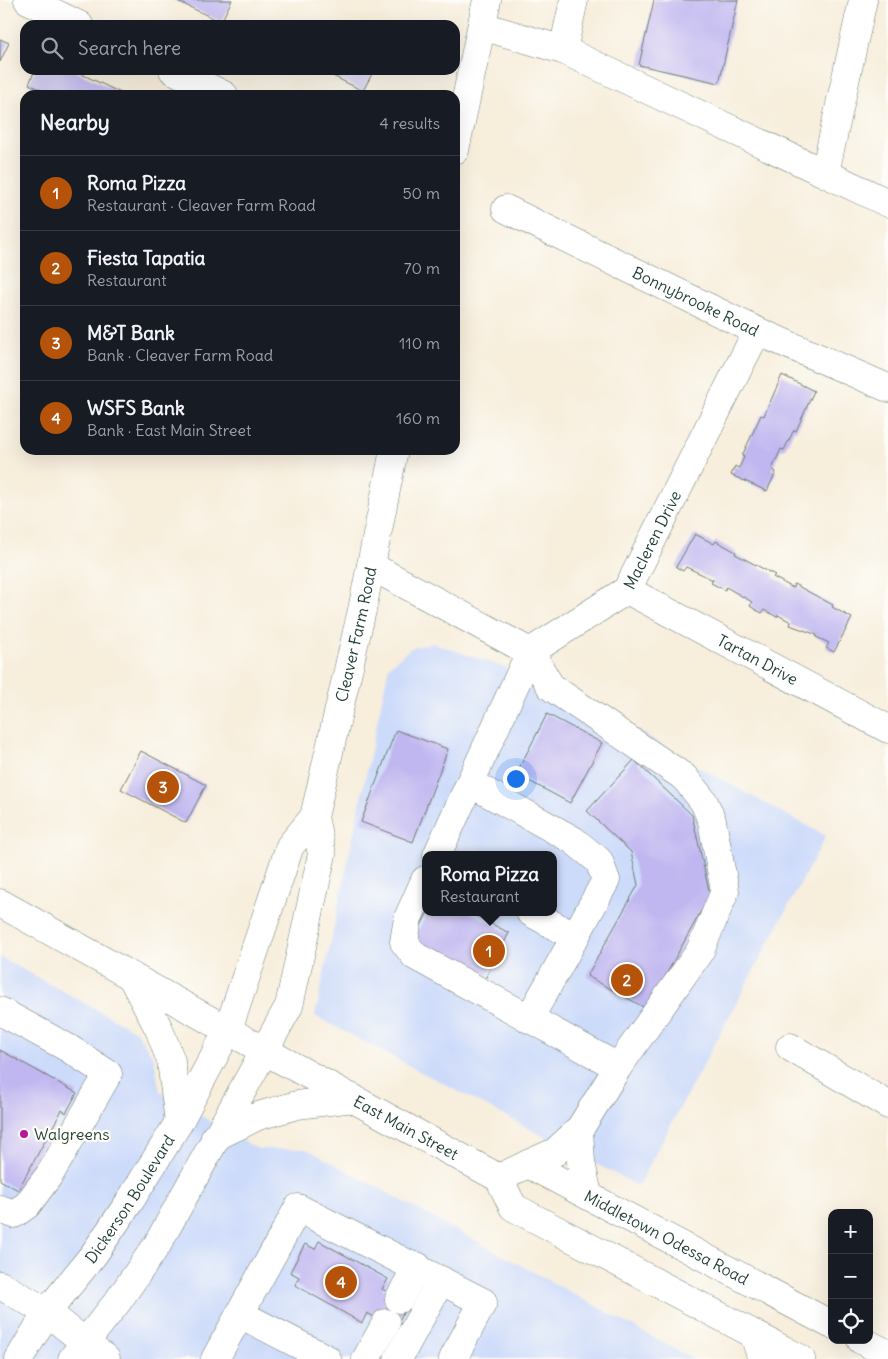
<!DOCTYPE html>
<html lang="en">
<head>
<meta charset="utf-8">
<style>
  body { margin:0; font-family:Delius,sans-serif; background:#20242c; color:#f1f3f6 }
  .controls { position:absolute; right:15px; bottom:15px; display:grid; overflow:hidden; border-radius:10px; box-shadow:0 5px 20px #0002 }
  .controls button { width:45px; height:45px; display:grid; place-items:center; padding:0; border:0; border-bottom:1px solid #363941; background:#171b24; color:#f1f3f6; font:25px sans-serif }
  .you { position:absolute; left:515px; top:778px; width:18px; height:18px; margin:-12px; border:4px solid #fff; border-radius:50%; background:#1a73e8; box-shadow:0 0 0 8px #1a73e833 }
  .badge { display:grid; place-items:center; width:32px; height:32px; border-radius:50%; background:#b45309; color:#fff; font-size:16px; font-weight:700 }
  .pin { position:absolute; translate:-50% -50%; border:2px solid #fff; box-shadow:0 1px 5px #0006 }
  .popup { position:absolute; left:422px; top:851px; width:135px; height:65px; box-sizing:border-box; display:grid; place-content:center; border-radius:10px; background:#171b24; filter:drop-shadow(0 1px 4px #0005); font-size:16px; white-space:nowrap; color:#9ea1a6 }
  .popup b { font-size:19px; color:#f1f3f6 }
  .popup::after { content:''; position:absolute; left:50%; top:100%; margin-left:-10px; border:10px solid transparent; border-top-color:#171b24 }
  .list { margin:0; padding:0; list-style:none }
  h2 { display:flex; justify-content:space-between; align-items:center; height:65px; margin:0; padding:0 20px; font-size:21px }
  h2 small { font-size:16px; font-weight:400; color:#9ea1a6 }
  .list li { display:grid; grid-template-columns:32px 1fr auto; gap:15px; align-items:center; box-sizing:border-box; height:75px; padding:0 20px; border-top:1px solid #363941 }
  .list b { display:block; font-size:19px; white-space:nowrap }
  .list p { margin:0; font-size:16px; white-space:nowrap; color:#9ea1a6 }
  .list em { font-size:16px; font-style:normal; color:#9ea1a6 }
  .icon { flex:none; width:28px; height:28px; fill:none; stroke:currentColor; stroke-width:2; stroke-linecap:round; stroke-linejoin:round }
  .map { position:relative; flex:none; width:888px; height:1359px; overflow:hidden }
  .search { position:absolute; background:#171b24; box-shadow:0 5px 20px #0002; left:20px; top:20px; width:440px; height:55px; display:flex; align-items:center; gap:12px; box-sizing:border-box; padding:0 18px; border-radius:15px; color:#9ea1a6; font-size:19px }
  .panel { position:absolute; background:#171b24; box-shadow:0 5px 20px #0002; left:20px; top:90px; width:440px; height:365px; border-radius:15px }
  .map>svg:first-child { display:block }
  .built { fill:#cddbfa; fill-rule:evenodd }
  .building { fill:#c0b6f0 }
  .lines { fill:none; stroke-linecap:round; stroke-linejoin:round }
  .minor-casing { stroke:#6b7b6f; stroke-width:29 }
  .major-casing { stroke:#6b7b6f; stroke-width:29 }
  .minor { stroke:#fff; stroke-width:28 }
  .major { stroke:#fff; stroke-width:28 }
  .poi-dot { fill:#b5179e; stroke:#fdfcf7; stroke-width:2 }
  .labels { text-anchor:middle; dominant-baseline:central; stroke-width:4.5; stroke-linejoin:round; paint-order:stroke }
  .street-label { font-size:16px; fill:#1f3d34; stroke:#fdfcf7 }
  .poi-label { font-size:16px; fill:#1f3d34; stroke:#fdfcf7; text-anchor:start }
</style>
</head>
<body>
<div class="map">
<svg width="888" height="1359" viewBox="0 0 888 1359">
  <rect width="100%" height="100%" fill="#fdfcf7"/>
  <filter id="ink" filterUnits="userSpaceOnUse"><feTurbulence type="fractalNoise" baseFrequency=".02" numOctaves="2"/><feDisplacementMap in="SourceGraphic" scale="10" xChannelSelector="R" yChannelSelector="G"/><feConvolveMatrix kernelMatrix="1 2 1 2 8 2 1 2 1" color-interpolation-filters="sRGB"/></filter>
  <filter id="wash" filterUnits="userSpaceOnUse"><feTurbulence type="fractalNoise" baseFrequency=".0096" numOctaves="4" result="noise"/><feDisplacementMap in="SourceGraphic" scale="20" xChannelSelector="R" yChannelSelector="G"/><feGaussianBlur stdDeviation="1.12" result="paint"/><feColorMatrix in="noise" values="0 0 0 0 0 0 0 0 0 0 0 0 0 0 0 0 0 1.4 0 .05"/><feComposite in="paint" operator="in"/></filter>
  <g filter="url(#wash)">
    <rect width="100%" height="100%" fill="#f7eedc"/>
    <g class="built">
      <path d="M433 643 573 691 696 766 826 836 638 1186 315 1016 389 666 411 648ZM425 855H553V912H425Z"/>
      <path d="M0 957 136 1031 154 1058 160 1092 258 1149H307L693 1359H0Z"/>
    </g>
    <g id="blocks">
      <g class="building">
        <path d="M175 0H232L221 22Z"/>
        <path d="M654 0H738L719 83 639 65Z"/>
        <path d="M0 39 9 43 0 62Z"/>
        <path d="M35 70H73L125 95H52L29 84Z"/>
        <path d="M321 70H374L363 91Z"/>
        <path d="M782 375 814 391 796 431 794 430 784 450 781 449 772 469 776 472 767 491 731 475 735 466 739 468 744 457 742 456 761 415 764 416Z"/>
        <path d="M695 534 714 544 716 541 736 552 735 554 775 575 773 577 793 588 794 584 833 605 832 607 852 618 834 652 826 648 829 643 816 637 817 635 790 625 791 622 778 615 777 617 764 610 762 613 756 610 750 606 752 602 726 587 725 590 711 583 713 580 699 573 686 567 683 571 676 567Z"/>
        <path d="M547 714 602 743 570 803 516 774Z"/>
        <path d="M396 730 448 749 413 842 361 822Z"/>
        <path d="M141 751 206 785 186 823 121 789Z"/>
        <path d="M634 760 692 815 710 895 647 1009 587 976 638 885 631 852 587 811Z"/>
        <path d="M428 912H469L509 933 485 979 413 941Z"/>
        <path d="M0 1050 77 1093 66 1113 62 1110 18 1190 0 1180Z"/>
        <path d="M319 1241 388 1279 382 1289 408 1304 395 1328 367 1313 362 1323 295 1285 299 1277 290 1272 305 1244 315 1249Z"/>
      </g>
    </g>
  </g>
  <g filter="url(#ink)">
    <use href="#blocks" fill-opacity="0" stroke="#6b7b6f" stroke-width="1"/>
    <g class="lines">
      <defs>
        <g id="minor">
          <path d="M28 0 79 25"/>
          <path d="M482 26 563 50 888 203"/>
          <path d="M563 50 574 0"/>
          <path d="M173 70 224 95"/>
          <path d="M455 150 487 0"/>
          <path d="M825 173 863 0"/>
          <path id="s1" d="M506 209 757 331 888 388"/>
          <path id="s2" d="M371 566 530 652 627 590 757 331"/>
          <path id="s3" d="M627 590 888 729"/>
          <path d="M470 783 573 840 599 861 606 880 575 937 530 912"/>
          <path d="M437 855 530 652"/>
          <path d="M425 880 408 918 404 942 415 956 618 1067 700 951 725 891 712 821 704 802 684 777 551 687 530 652"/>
          <path d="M0 1011 68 1048 108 1074 50 1174 27 1205 14 1214 0 1209"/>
          <path d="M529 1019 575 937"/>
          <path d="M790 1047 888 1105"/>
          <path d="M579 1130 581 1162 588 1195"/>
          <path d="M528 1164 555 1152 579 1130 618 1067"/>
          <path d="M0 1285 47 1312 106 1359"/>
          <path d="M399 1299 417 1266"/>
          <path d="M240 1314 327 1359"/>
          <path d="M754 1335 762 1359"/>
          <path id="s4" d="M19 1359 47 1312 94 1254 130 1201 179 1122 228 1030 290 846 314 817"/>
          <path id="s5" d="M72 1359 118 1301 157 1245 289 1006 322 854 314 817 362 610 394 450"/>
          <path d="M215 1359 298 1208 483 1302 453 1359"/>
          <path d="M366 1359 386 1323"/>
          <path d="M398 1359 441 1280"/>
        </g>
        <g id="major">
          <path id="s6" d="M0 903 265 1051 499 1178 513 1207 801 1359"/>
          <path d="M131 976 159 1029 171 1061 179 1122"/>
          <path d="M215 1137 258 1116 297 1105 353 1098"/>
          <path id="s7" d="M499 1178 528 1164 832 1325"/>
          <path d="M861 1340 888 1354"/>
        </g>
      </defs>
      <use href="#minor" class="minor-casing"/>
      <use href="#major" class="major-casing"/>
      <use href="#minor" class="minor"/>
      <use href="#major" class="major"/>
    </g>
  </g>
  <circle class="poi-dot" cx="24" cy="1134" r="5"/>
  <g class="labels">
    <g class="street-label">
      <text stroke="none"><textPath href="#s1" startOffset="211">Bonnybrooke Road</textPath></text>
      <text stroke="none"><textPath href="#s2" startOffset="352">Macleren Drive</textPath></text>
      <text stroke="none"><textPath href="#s5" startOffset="796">Cleaver Farm Road</textPath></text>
      <text stroke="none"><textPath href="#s3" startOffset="148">Tartan Drive</textPath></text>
      <text stroke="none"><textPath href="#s6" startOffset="464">East Main Street</textPath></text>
      <text stroke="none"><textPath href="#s4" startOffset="195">Dickerson Boulevard</textPath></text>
      <text stroke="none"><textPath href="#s7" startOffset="189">Middletown Odessa Road</textPath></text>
    </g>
    <g class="poi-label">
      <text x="34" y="1134">Walgreens</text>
    </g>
  </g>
</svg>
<div class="controls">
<button>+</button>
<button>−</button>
<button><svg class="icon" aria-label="locate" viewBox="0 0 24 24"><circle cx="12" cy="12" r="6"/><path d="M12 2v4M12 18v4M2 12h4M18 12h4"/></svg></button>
</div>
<div class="you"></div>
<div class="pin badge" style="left:489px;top:951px">1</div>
<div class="popup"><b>Roma Pizza</b>Restaurant</div>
<div class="pin badge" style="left:627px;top:980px">2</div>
<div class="pin badge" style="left:163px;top:787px">3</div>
<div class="pin badge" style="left:341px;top:1282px">4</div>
<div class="search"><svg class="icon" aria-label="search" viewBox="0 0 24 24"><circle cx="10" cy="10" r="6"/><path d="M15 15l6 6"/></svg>Search here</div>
<section class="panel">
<h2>Nearby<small>4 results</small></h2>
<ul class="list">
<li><span class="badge">1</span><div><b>Roma Pizza</b><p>Restaurant · Cleaver Farm Road</p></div><em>50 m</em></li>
<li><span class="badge">2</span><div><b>Fiesta Tapatia</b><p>Restaurant</p></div><em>70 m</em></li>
<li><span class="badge">3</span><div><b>M&amp;T Bank</b><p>Bank · Cleaver Farm Road</p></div><em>110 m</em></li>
<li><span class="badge">4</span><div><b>WSFS Bank</b><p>Bank · East Main Street</p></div><em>160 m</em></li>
</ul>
</section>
</div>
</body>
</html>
